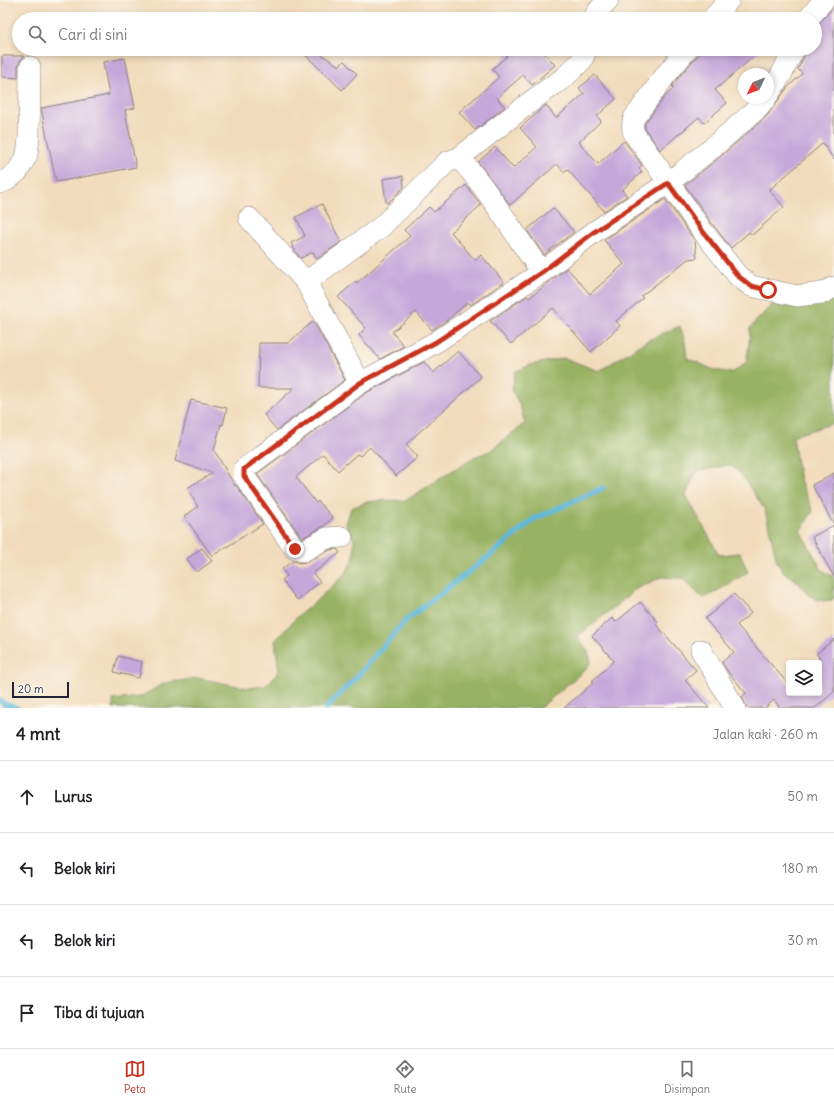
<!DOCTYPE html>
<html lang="id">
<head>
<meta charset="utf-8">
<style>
  body { margin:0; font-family:Delius,sans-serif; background:#f2f2f2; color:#202124 }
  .controls { position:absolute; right:12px; bottom:12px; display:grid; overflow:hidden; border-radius:4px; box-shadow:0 2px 6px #0003 }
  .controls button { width:36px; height:36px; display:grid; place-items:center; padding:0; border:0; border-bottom:1px solid #e0e0e0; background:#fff; color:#202124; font:20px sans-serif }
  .compass { position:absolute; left:738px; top:68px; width:36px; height:36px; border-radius:50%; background:#fff; box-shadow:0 2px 6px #0003; rotate:227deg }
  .scale { position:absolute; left:12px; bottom:10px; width:57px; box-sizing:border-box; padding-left:4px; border:2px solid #22223b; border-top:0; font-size:11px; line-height:14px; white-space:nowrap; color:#22223b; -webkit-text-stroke:3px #fbf7ec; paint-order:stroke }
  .stop { position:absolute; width:12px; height:12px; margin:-9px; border:3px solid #c8321e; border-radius:50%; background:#fff }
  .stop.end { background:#c8321e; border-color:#fff; box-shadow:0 1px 4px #0008 }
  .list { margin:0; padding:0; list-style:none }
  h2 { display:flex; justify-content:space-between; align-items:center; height:52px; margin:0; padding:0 16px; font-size:17px }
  h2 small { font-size:13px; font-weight:400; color:#757577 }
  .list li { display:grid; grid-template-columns:26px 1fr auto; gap:12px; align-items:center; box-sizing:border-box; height:72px; padding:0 16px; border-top:1px solid #e0e0e0 }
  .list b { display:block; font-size:15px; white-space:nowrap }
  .list em { font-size:13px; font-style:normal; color:#757577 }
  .icon { flex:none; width:22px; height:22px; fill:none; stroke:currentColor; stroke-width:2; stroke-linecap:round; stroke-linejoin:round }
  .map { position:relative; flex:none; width:834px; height:708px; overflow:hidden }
  .search { position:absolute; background:#fff; box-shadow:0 2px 6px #0003; left:12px; right:12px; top:12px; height:44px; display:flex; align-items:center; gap:10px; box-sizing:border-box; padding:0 14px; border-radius:22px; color:#757577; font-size:15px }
  .sheet { height:340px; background:#fff }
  nav { display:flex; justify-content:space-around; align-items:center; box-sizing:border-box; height:56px; border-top:1px solid #e0e0e0; background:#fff; font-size:11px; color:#757577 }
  nav a { display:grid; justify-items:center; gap:2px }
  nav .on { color:#c8321e }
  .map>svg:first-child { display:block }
  .forest { fill:#98b263; stroke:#5d6a4f }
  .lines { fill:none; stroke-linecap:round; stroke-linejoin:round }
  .stream { stroke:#5cb8da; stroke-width:5.5 }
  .building { fill:#c5a7da }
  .minor-casing { stroke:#8a7e7b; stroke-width:22 }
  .minor { stroke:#fff; stroke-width:21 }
  .route { stroke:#c8321e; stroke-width:5 }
</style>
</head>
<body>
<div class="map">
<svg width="834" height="708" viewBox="0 0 834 708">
  <rect width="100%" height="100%" fill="#fbf7ec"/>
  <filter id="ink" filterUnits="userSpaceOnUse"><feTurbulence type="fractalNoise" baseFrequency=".025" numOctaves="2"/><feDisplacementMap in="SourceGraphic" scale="8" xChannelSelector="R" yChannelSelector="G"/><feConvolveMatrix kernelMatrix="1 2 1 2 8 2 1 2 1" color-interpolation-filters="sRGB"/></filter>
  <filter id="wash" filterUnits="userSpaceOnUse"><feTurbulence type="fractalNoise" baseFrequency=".012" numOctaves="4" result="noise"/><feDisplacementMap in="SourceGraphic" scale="16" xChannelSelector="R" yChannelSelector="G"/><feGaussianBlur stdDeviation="0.9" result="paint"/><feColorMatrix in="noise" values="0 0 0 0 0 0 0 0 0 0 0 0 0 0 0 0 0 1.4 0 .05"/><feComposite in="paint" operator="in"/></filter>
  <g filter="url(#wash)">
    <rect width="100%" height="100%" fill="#f2dbbb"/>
    <path class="forest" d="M834 283V423L793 436 796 458 800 480 813 511 800 531 822 570 834 577V598L832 600 824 601 815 599 808 594 797 581 789 576 782 570 777 562 765 510 743 477 737 470 729 465 698 471 693 478 686 495 719 555 740 553 748 572 712 594 703 598 682 578 661 577 634 590 628 596 578 636 588 652 591 661 587 668 540 708H113V700L140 697 165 683 198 678 248 688 266 686 279 671 275 641 299 615 313 604 346 573 354 557V539L346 524 351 508 367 502 387 500 405 501 474 457 490 451 525 423 520 406 512 390 515 372 530 365 564 358 599 371 648 340 680 326 685 342 687 358 714 370 732 373 746 363 749 345 750 328 774 302 790 305Z"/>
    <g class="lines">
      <g class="stream">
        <path d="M0 701 4 704 17 708"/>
        <path d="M326 708 355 679 406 620 492 554 534 519 603 488"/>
      </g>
    </g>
    <g id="blocks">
      <g class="building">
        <path d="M834 6V160L823 143 769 190 784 207 752 235 749 232 731 248 711 222 685 185 720 157 767 116 787 88 802 74 798 69 805 54 806 49H815V28Z"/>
        <path d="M301 49H313L339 66 344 61 357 74 342 90 300 50Z"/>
        <path d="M501 49H541L555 65 532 85 523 75 497 98 505 107 475 130 459 112 499 77 492 69 507 56Z"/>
        <path d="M705 49H762L715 90 727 103 704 123 699 117 660 150 645 129V123L667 94 674 88 672 86 674 83 696 57Z"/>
        <path d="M2 56H24L20 61 18 66V78L2 77Z"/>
        <path d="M125 58 135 108 125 110 136 167 56 182 41 108 109 95 103 62Z"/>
        <path d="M595 75 616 99 597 116 601 121 579 142 598 164 624 141 642 165 639 168 642 172 622 190 627 196 604 211 567 169 564 172 557 164 510 205 478 162 495 147 513 168 537 147 520 128 546 105 556 118 584 94 579 88Z"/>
        <path d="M403 176 404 187 388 203H386L383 179Z"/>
        <path d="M466 185 481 205 451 232 475 260 481 255 504 282 471 305 468 302 447 320 432 330 416 312 392 332 404 346 380 359 359 335 366 328 338 297 356 281 357 283 410 236 404 230 429 207 434 212Z"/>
        <path d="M665 199 695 241 697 258 688 259 641 296 643 298 616 321 620 326 591 352 553 308 511 344 490 321 527 296 529 298 567 268 590 294 624 264 604 240Z"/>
        <path d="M322 204 341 242 317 259 313 252 301 258 297 254 291 243 305 236 296 217Z"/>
        <path d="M553 208 574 232 544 255 527 230Z"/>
        <path d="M312 322 317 328 345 380 277 430 264 415 294 388H258L259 343H288Z"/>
        <path d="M458 351 481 377 406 444 418 457 396 476 370 447 360 456 357 454 338 471 323 454 296 477 316 503 318 501 333 518 322 527 302 538 257 474 366 393 424 362 433 373Z"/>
        <path d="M191 400 227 408 223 425 221 424 214 450 235 486 236 485 263 524 212 556 184 516 198 507 187 488 213 473 175 461Z"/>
        <path d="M834 473V577L812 537 834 525 812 485Z"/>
        <path d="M202 548 212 561 197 572 187 559Z"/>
        <path d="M337 549 340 553 313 573 320 582 297 600 282 580 287 576 282 569 293 561 300 563 308 562 330 550Z"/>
        <path d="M734 594 751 613 737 625 789 685V693H819V657L816 654 834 639V692L815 708H780L774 700 765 708H747L742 697 746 693 728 672 722 662 734 652 705 619Z"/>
        <path d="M640 602 658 622 656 624 696 670 685 680 709 708H564L594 682 592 681 614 661 592 636 612 618 616 622Z"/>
        <path d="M118 656 142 662 139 678 114 672Z"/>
      </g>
    </g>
  </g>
  <g filter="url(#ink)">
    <use href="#blocks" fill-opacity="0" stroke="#8a7e7b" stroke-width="1"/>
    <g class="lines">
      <defs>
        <g id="minor">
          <path d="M594 19 597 12 608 0"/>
          <path d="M712 19 729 0"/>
          <path d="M808 19 824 0"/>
          <path d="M687 49 665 76 634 118C630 129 634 135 641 143L701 229 738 276 751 286 797 296 823 293 834 287"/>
          <path d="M768 95 781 75 794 49"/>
          <path d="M459 158C491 192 514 235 542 272"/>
          <path d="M0 183 7 180 18 171 27 155 29 138 30 67"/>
          <path d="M249 218 306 282 360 383"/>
          <path d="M306 282 381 227 447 162 459 158 534 99 565 77 582 60 587 49"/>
          <path d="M342 537 327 538 303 551 295 549 244 476V469L360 383 436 342 542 272 594 232 668 183 712 148 759 107 766 98"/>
          <path d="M701 650 735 708"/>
        </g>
      </defs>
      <use href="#minor" class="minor-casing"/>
      <use href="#minor" class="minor"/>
    </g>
  </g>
  <g class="lines" filter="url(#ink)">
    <path class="route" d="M295 549 244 476V469L360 383 436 342 542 272 594 232 668 183 701 229 738 276 751 286 768 290"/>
  </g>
</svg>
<div class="controls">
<button><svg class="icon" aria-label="layers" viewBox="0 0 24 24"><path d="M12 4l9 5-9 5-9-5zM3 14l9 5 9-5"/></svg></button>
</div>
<svg class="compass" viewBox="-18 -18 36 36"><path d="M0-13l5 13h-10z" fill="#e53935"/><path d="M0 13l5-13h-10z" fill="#757577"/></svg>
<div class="scale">20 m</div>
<div class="stop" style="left:768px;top:290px"></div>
<div class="stop end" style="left:295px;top:549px"></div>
<div class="search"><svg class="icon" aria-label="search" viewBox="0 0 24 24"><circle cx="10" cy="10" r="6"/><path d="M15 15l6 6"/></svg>Cari di sini</div>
</div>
<section class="sheet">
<h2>4 mnt<small>Jalan kaki · 260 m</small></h2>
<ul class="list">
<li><svg class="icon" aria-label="ahead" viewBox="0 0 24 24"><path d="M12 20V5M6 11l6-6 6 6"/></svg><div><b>Lurus</b></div><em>50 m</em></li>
<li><svg class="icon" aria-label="left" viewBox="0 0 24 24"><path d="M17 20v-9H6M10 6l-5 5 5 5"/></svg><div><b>Belok kiri</b></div><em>180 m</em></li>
<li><svg class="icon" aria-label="left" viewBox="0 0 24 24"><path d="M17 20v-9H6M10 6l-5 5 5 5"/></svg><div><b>Belok kiri</b></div><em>30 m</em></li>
<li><svg class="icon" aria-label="arrive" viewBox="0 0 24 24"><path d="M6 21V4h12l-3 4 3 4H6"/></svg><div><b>Tiba di tujuan</b></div></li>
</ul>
</section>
<nav>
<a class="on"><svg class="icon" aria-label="map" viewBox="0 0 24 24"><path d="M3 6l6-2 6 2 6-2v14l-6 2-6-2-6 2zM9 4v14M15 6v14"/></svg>Peta</a>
<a><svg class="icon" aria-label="directions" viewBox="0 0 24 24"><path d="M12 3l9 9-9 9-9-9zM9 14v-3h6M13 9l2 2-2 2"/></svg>Rute</a>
<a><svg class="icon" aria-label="saved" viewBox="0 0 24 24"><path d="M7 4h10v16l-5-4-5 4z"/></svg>Disimpan</a>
</nav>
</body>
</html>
